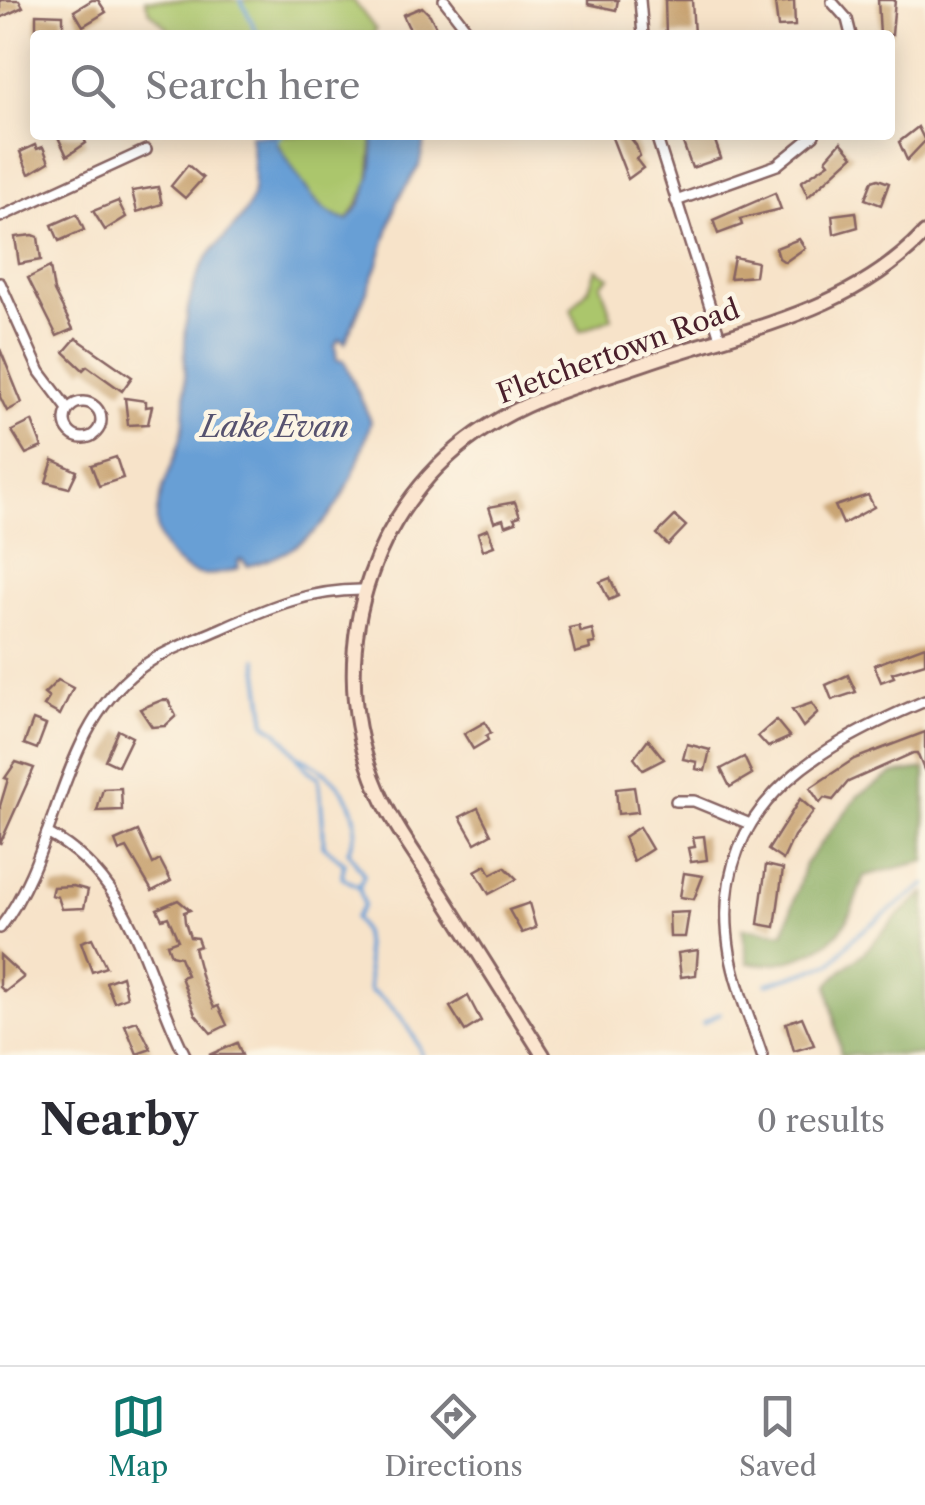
<!DOCTYPE html>
<html lang="en">
<head>
<meta charset="utf-8">
<style>
  body { margin:0; font-family:"Libre Caslon Text",serif; background:#f2f2f3; color:#2b2b33 }
  .list { margin:0; padding:0; list-style:none }
  h2 { display:flex; justify-content:space-between; align-items:center; height:130px; margin:0; padding:0 40px; font-size:42px }
  h2 small { font-size:32px; font-weight:400; color:#7c7c81 }
  .icon { flex:none; width:55px; height:55px; fill:none; stroke:currentColor; stroke-width:2; stroke-linecap:round; stroke-linejoin:round }
  .map { position:relative; flex:none; width:925px; height:1055px; overflow:hidden }
  .search { position:absolute; background:#fff; box-shadow:0 5px 25px #0003; left:30px; right:30px; top:30px; height:110px; display:flex; align-items:center; gap:25px; box-sizing:border-box; padding:0 35px; border-radius:10px; color:#7c7c81; font-size:38px }
  .sheet { height:310px; background:#fff }
  nav { display:flex; justify-content:space-around; align-items:center; box-sizing:border-box; height:140px; border-top:2px solid #e1e1e2; background:#fff; font-size:28px; color:#7c7c81 }
  nav a { display:grid; justify-items:center; gap:5px }
  nav .on { color:#0f766e }
  .map>svg:first-child { display:block }
  .green { fill:#abc66c; stroke:#7a724c; stroke-width:2.5 }
  .forest { fill:#88ab60; stroke:#696546; stroke-width:2.5 }
  .water { fill:#679fd5; stroke:#585f80; stroke-width:2.5 }
  .lines { fill:none; stroke-linecap:round; stroke-linejoin:round }
  .stream { stroke:#679fd5; stroke-width:4 }
  .building { fill:#c9a473 }
  .street-casing { stroke:#876462; stroke-width:14 }
  .secondary-casing { stroke:#876462; stroke-width:18 }
  .street { stroke:#fff; stroke-width:9 }
  .secondary { stroke:#fbe5cf; stroke-width:12 }
  .labels { text-anchor:middle; dominant-baseline:central; stroke-width:9; stroke-linejoin:round; paint-order:stroke }
  .street-label { font-size:28px; fill:#4a1f2b; stroke:#fcf5e5 }
  .water-label { font-size:30px; font-style:italic; fill:#56526f; stroke:#fcf5e5 }
</style>
</head>
<body>
<div class="map">
<svg width="925" height="1055" viewBox="0 0 925 1055">
  <rect width="100%" height="100%" fill="#fcf5e5"/>
  <filter id="ink" filterUnits="userSpaceOnUse"><feTurbulence type="fractalNoise" baseFrequency=".01" numOctaves="2"/><feDisplacementMap in="SourceGraphic" scale="20" xChannelSelector="R" yChannelSelector="G"/><feConvolveMatrix kernelMatrix="1 2 1 2 8 2 1 2 1" color-interpolation-filters="sRGB"/></filter>
  <filter id="wash" filterUnits="userSpaceOnUse"><feTurbulence type="fractalNoise" baseFrequency=".0048" numOctaves="4" result="noise"/><feDisplacementMap in="SourceGraphic" scale="40" xChannelSelector="R" yChannelSelector="G"/><feGaussianBlur stdDeviation="2.25" result="paint"/><feColorMatrix in="noise" values="0 0 0 0 0 0 0 0 0 0 0 0 0 0 0 0 0 1.4 0 .05"/><feComposite in="paint" operator="in"/></filter>
  <g filter="url(#wash)">
    <rect width="100%" height="100%" fill="#f7e3c9"/>
    <g class="green">
      <path d="M145 0H353L376 30 373 35H175L150 12Z"/>
      <path d="M272 135H373L369 184 348 220C314 216 290 161 272 135Z"/>
      <path d="M596 269 610 277 601 284 612 318 580 331 571 309 589 288Z"/>
    </g>
    <g class="forest">
      <path d="M925 769V861L864 876C858 892 853 913 842 928 823 954 779 968 748 963L742 928 784 933 805 864 858 796 892 774Z"/>
      <path d="M925 893V1055H841L828 985C841 968 858 960 871 945 888 925 904 909 925 893Z"/>
    </g>
    <path class="water" d="M250 135H272C290 160 314 216 348 220 370 196 374 167 373 135H426L419 166 397 201 377 267 345 343 340 339 335 345 337 360 344 361 371 421C351 494 325 547 248 566L242 560 238 561 239 568C216 576 196 580 176 562 130 519 180 470 184 420 189 368 176 322 200 270 212 242 244 227 252 196 256 177 253 154 250 135Z"/>
    <g class="lines">
      <g class="stream">
        <path d="M241 0 258 35"/>
        <path d="M275 140 280 135"/>
        <path d="M257 659 266 724C293 739 298 768 318 777 320 784 325 839 323 845L344 863 342 877 359 887 364 905 355 918 363 932 370 991C392 1000 415 1034 422 1055"/>
        <path d="M300 757C334 773 372 811 348 851L364 875 359 887"/>
        <path d="M767 984 831 964 854 937 925 885"/>
        <path d="M703 1023 720 1013"/>
      </g>
    </g>
    <g id="blocks">
      <g class="building">
        <path d="M0 0H19L23 7 0 18Z"/>
        <path d="M92 0H98L106 12 83 26 74 11Z"/>
        <path d="M588 0H618L616 10 588 4Z"/>
        <path d="M665 0H692L694 35H666Z"/>
        <path d="M878 0H895L892 35H880Z"/>
        <path d="M794 1 795 26 778 27 775 3Z"/>
        <path d="M422 7 430 15 440 35H415L408 26 403 15Z"/>
        <path d="M36 14 63 15V33L36 34Z"/>
        <path d="M918 127 925 141 907 160 899 142Z"/>
        <path d="M57 135H82L86 143 67 156Z"/>
        <path d="M611 135H628L636 145 640 156 636 159 643 168 628 179Z"/>
        <path d="M698 135H713L721 158 692 168 682 140Z"/>
        <path d="M841 142 853 156 808 197 801 182 829 163 826 159Z"/>
        <path d="M35 145 37 149 43 147 49 162 29 174 20 152Z"/>
        <path d="M188 165 203 178 185 198 171 186Z"/>
        <path d="M878 179 889 183 881 205 865 199 872 181Z"/>
        <path d="M158 187 162 204 137 212 132 191Z"/>
        <path d="M775 193 781 209 740 219 742 225 718 234 713 220Z"/>
        <path d="M118 201 126 217 105 230 93 211Z"/>
        <path d="M856 212 858 227 834 234 832 215Z"/>
        <path d="M77 214 84 230 59 241 52 225Z"/>
        <path d="M33 235 38 237 41 260 19 264 15 237Z"/>
        <path d="M799 239 805 248 785 262 779 258 776 248Z"/>
        <path d="M734 257 757 262 755 276 730 278Z"/>
        <path d="M50 267 54 291 73 329 57 336 28 278Z"/>
        <path d="M76 338 132 377 122 391 87 366 83 370 64 352Z"/>
        <path d="M0 349 22 403 7 411 0 397Z"/>
        <path d="M125 398 146 401V407L152 406 148 424 128 425Z"/>
        <path d="M32 421 42 447 26 454 12 431Z"/>
        <path d="M116 457 123 478 99 486 91 465Z"/>
        <path d="M53 460 77 471 69 488 46 482Z"/>
        <path d="M868 495 874 507 843 524 835 506Z"/>
        <path d="M515 502 520 516 514 518 516 522 505 526 503 519 494 522 489 507Z"/>
        <path d="M675 516 686 526 668 545 657 534Z"/>
        <path d="M488 529 494 546 483 550 478 533Z"/>
        <path d="M610 578 618 596 609 600 600 582Z"/>
        <path d="M579 626 581 632 592 629 595 643 589 644 590 649 575 653 569 628Z"/>
        <path d="M925 646V663L892 673 894 677 881 682 874 665Z"/>
        <path d="M848 675 856 692 832 700 826 685Z"/>
        <path d="M58 680 73 688 60 715 44 706 49 698 44 694Z"/>
        <path d="M162 700H168L176 716 165 726 152 727 140 709Z"/>
        <path d="M812 703 818 713 803 727 792 710Z"/>
        <path d="M33 720 46 725 37 749 24 744Z"/>
        <path d="M776 720 790 737 768 747 758 736Z"/>
        <path d="M485 722 491 733 486 736 488 740 473 749 464 734Z"/>
        <path d="M118 730 132 737 118 766 105 760Z"/>
        <path d="M925 732V772L917 753H913L848 782 833 800 824 798 820 803 810 788 854 759Z"/>
        <path d="M648 739 664 759 643 770 634 758Z"/>
        <path d="M687 744 710 750 705 771 696 769 697 762 683 759Z"/>
        <path d="M744 757 752 774 730 787 721 769Z"/>
        <path d="M16 762 34 768 0 844V806L8 779 5 778Z"/>
        <path d="M634 787 638 812 618 814 616 789Z"/>
        <path d="M121 788 122 810 97 811 103 789Z"/>
        <path d="M800 799 814 811 794 836 783 860 768 850Z"/>
        <path d="M478 808 491 834 475 843 460 817Z"/>
        <path d="M639 827 652 849 633 861 624 837Z"/>
        <path d="M138 831 153 864 160 860 171 881 152 891 127 848 119 851 115 841Z"/>
        <path d="M704 836 707 860 691 862 688 848 695 847 693 837Z"/>
        <path d="M486 865 491 874 505 867 517 879 489 894 475 871Z"/>
        <path d="M766 865 783 869 775 927 758 924Z"/>
        <path d="M684 873 703 876 694 899 680 897Z"/>
        <path d="M73 886 88 890 84 908 62 909 58 897 51 895 53 887Z"/>
        <path d="M178 900 190 910 184 912 185 922 190 937 197 938 200 946 194 948 202 979 214 1008 218 1006 227 1025 211 1033 195 1014 181 977 187 975 180 957 171 955 167 944 178 940 168 917 162 919 157 909Z"/>
        <path d="M529 903 536 928 522 933 509 910Z"/>
        <path d="M689 912 685 937H670L669 913Z"/>
        <path d="M92 938 106 967 92 972 81 942Z"/>
        <path d="M698 950 696 975 681 977 678 953Z"/>
        <path d="M0 955 24 977 5 992 0 987Z"/>
        <path d="M122 976 127 997 114 1002 106 982Z"/>
        <path d="M468 996 481 1021 465 1031 450 1007Z"/>
        <path d="M802 1017 814 1045 794 1051 786 1023Z"/>
        <path d="M137 1021 151 1049 137 1054 125 1025Z"/>
        <path d="M237 1043 242 1055H209Z"/>
      </g>
    </g>
  </g>
  <g filter="url(#ink)">
    <use href="#blocks" fill-opacity="0" stroke="#876462" stroke-width="2.5"/>
    <g class="lines">
      <defs>
        <g id="street">
          <path d="M444 0 471 35"/>
          <path d="M640 0 643 35"/>
          <path d="M832 2 847 19 851 35"/>
          <path d="M656 135 720 338"/>
          <path d="M676 201 777 165 814 135"/>
          <path d="M0 217 146 150"/>
          <path d="M0 283 40 372 68 409"/>
          <circle cx="83" cy="420" r="18"/>
          <path d="M676 801H694L750 824"/>
          <path d="M47 833C135 880 143 972 185 1055"/>
          <path d="M0 928C60 850 57 732 139 669 163 651 193 641 220 629 269 607 311 589 365 590"/>
          <path d="M762 1055C751 1021 736 988 730 953 706 810 812 749 925 701"/>
        </g>
        <path id="secondary" d="M543 1055C509 1002 476 948 442 895 418 858 389 820 373 778 322 645 375 490 500 419 545 393 599 379 648 362 747 328 851 312 925 233"/>
      </defs>
      <use href="#street" class="street-casing"/>
      <use href="#secondary" class="secondary-casing"/>
      <use href="#street" class="street"/>
      <use href="#secondary" class="secondary"/>
    </g>
  </g>
  <g class="labels">
    <g class="street-label">
      <text transform="translate(618 351) rotate(-20)">Fletchertown Road</text>
    </g>
    <g class="water-label">
      <text x="275" y="426">Lake Evan</text>
    </g>
  </g>
</svg>
<div class="search"><svg class="icon" aria-label="search" viewBox="0 0 24 24"><circle cx="10" cy="10" r="6"/><path d="M15 15l6 6"/></svg>Search here</div>
</div>
<section class="sheet">
<h2>Nearby<small>0 results</small></h2>
<ul class="list">
</ul>
</section>
<nav>
<a class="on"><svg class="icon" aria-label="map" viewBox="0 0 24 24"><path d="M3 6l6-2 6 2 6-2v14l-6 2-6-2-6 2zM9 4v14M15 6v14"/></svg>Map</a>
<a><svg class="icon" aria-label="directions" viewBox="0 0 24 24"><path d="M12 3l9 9-9 9-9-9zM9 14v-3h6M13 9l2 2-2 2"/></svg>Directions</a>
<a><svg class="icon" aria-label="saved" viewBox="0 0 24 24"><path d="M7 4h10v16l-5-4-5 4z"/></svg>Saved</a>
</nav>
</body>
</html>
